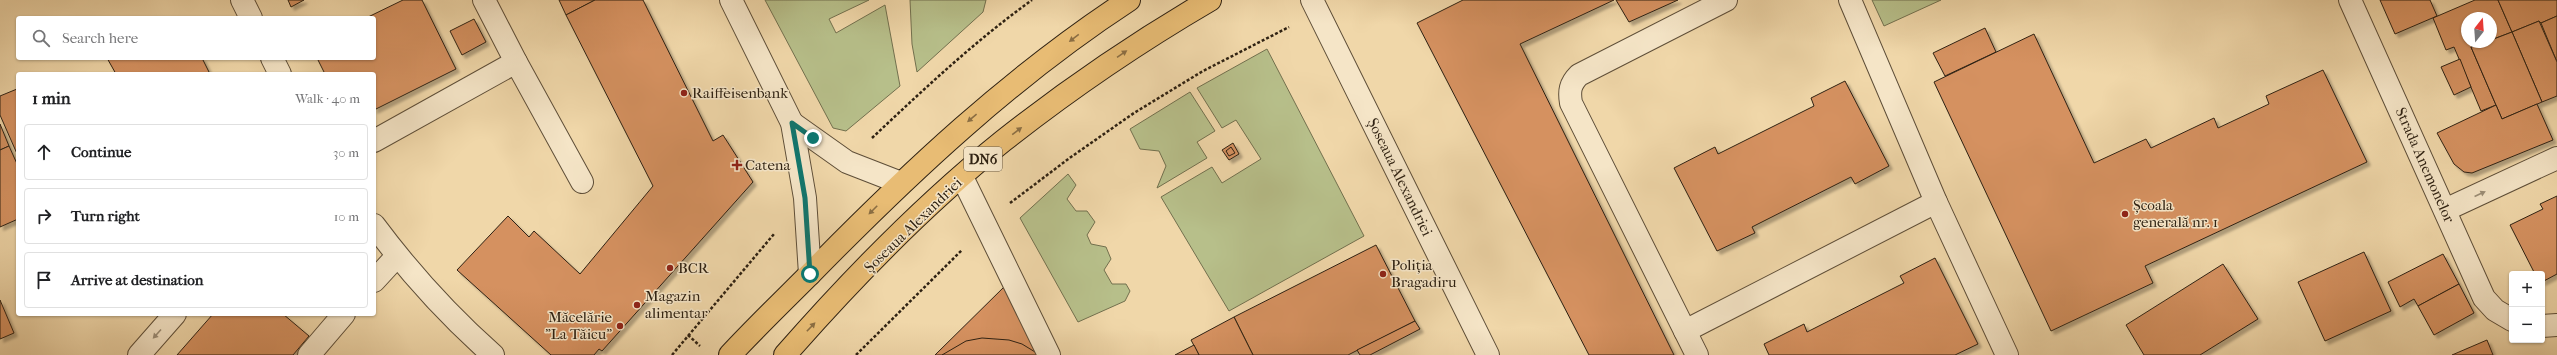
<!DOCTYPE html>
<html lang="en">
<head>
<meta charset="utf-8">
<style>
  body { margin:0; font-family:"IM FELL French Canon",serif; background:#f6f6f6; color:#202124 }
  .controls { position:absolute; right:12px; bottom:12px; display:grid; overflow:hidden; border-radius:4px; box-shadow:0 1px 3px #0004 }
  .controls button { width:36px; height:36px; display:grid; place-items:center; padding:0; border:0; border-bottom:1px solid #e0e0e0; background:#fff; color:#202124; font:20px sans-serif }
  .compass { position:absolute; left:2461px; top:12px; width:36px; height:36px; border-radius:50%; background:#fff; box-shadow:0 1px 3px #0004; rotate:17deg }
  .stop { position:absolute; width:12px; height:12px; margin:-9px; border:3px solid #0f766e; border-radius:50%; background:#fff }
  .stop.end { background:#0f766e; border-color:#fff; box-shadow:0 1px 4px #0008 }
  .list { margin:0; padding:0; list-style:none }
  h2 { display:flex; justify-content:space-between; align-items:center; height:52px; margin:0; padding:0 16px; font-size:17px }
  h2 small { font-size:13px; font-weight:400; color:#757577 }
  .list li { display:grid; grid-template-columns:26px 1fr auto; gap:12px; align-items:center; box-sizing:border-box; height:56px; margin:0 8px 8px; padding:0 8px; border:1px solid #e0e0e0; border-radius:4px }
  .list b { display:block; font-size:15px; white-space:nowrap }
  .list em { font-size:13px; font-style:normal; color:#757577 }
  .icon { flex:none; width:22px; height:22px; fill:none; stroke:currentColor; stroke-width:2; stroke-linecap:round; stroke-linejoin:round }
  .map { position:relative; flex:none; width:2557px; height:355px; overflow:hidden }
  .search { position:absolute; background:#fff; box-shadow:0 1px 3px #0004; left:16px; top:16px; width:360px; height:44px; display:flex; align-items:center; gap:10px; box-sizing:border-box; padding:0 14px; border-radius:4px; color:#757577; font-size:15px }
  .panel { position:absolute; background:#fff; box-shadow:0 1px 3px #0004; left:16px; top:72px; width:360px; height:244px; border-radius:4px }
  .map>svg:first-child { display:block }
  .green { fill:#b7bf8a; stroke:#72704e }
  .building { fill:#d59161; stroke:#2e2112; filter:url(#shadow) }
  .lines { fill:none; stroke-linecap:round; stroke-linejoin:round }
  .service-casing { stroke:#5e4e38; stroke-width:24 }
  .minor-casing { stroke:#5e4e38; stroke-width:24 }
  .trunk-casing { stroke:#2e2112; stroke-width:24 }
  .path { stroke:#2e2112; stroke-width:2.5; stroke-dasharray:3 2; stroke-linecap:butt }
  .service { stroke:#f5e5c7; stroke-width:22 }
  .minor { stroke:#f5e5c7; stroke-width:22 }
  .trunk { stroke:#e8bc74; stroke-width:22 }
  .oneway { fill:#8b6e43 }
  .oneway2 { fill:#9b8d76 }
  .route { stroke:#0f766e; stroke-width:5 }
  .poi-dot { fill:#8f2418; stroke:#f5e5c7; stroke-width:1.5 }
  .labels { text-anchor:middle; dominant-baseline:central; stroke-width:3; stroke-linejoin:round; paint-order:stroke }
  .shield { fill:#f5e5c7; stroke:#6a5c48; stroke-width:1 }
  .shield-label { font-size:14px; font-weight:bold; fill:#2e2112 }
  .poi-label { font-size:15px; fill:#2e2112; stroke:#f5e5c7; text-anchor:start }
  .street-label { font-size:15px; fill:#2e2112; stroke:#f5e5c7 }
</style>
</head>
<body>
<div class="map">
<svg width="2557" height="355" viewBox="0 0 2557 355">
  <defs>
    <filter id="shadow"><feDropShadow dx="3.5" dy="3.5" stdDeviation="1" flood-color="#0004"/></filter>
  </defs>
  <rect width="100%" height="100%" fill="#f0d7a9"/>
  <filter id="stains"><feTurbulence type="fractalNoise" baseFrequency=".005" numOctaves="4"/><feColorMatrix values="0 0 0 0 .2 0 0 0 0 .09 0 0 0 0 .02 0 0 0 .5 -.17"/></filter>
  <radialGradient id="worn" r=".72"><stop offset=".6" stop-color="#630" stop-opacity="0"/><stop offset="1" stop-color="#630" stop-opacity=".3"/></radialGradient>
  <g class="green">
    <path d="M765 0H869L829 19 836 33 885 5 900 86 846 131 833 128Z"/>
    <path d="M910 0H986L983 12 917 72 912 44Z"/>
    <path d="M1872 0H1941L1884 26Z"/>
    <path d="M1267 49 1364 236 1229 311 1161 197 1212 167 1222 183 1261 159 1236 120 1222 128 1197 88Z"/>
    <path d="M1190 92 1215 131 1197 142 1207 158 1157 188 1166 166 1159 151 1140 149 1130 129Z"/>
    <path d="M1068 174 1076 185 1067 199 1076 211H1087L1095 222 1087 235 1091 244 1106 247 1111 259 1104 270 1112 284H1126L1130 291 1125 301 1078 322 1020 218Z"/>
  </g>
  <g class="building">
    <path d="M288 0H304L291 7Z"/>
    <path d="M403 0H422L456 69 374 110V74H325L317 58H374V18H366Z"/>
    <path d="M559 0H595L566 15Z"/>
    <path d="M595 0H643L713 141 723 135 753 182 602 351 599 349 594 355H551L457 270 508 216 529 237 534 231 580 274 653 186 566 15Z"/>
    <path d="M1463 0H1614L1520 44 1674 355H1589L1417 23Z"/>
    <path d="M1616 0H1678L1629 22Z"/>
    <path d="M2380 0H2430L2437 16 2395 34Z"/>
    <path d="M2475 0H2498L2512 32 2491 40V18H2467V42H2485L2471 47 2496 105 2481 111 2454 47 2446 50 2433 18Z"/>
    <path d="M2498 0H2557V16L2541 23 2539 21 2512 32Z"/>
    <path d="M2557 16V62L2541 23Z"/>
    <path d="M474 19 486 42 462 55 450 31Z"/>
    <path d="M2539 21 2557 62V96L2542 102 2512 32Z"/>
    <path d="M1985 28 1996 52 1945 76 1933 53Z"/>
    <path d="M2512 32 2542 102 2502 119 2471 47 2491 42V40Z"/>
    <path d="M2034 34 2094 163 2146 139 2151 148 2214 118 2218 128 2269 104 2266 96 2323 70 2367 162 2145 266 2153 283 2051 331 1934 82Z"/>
    <path d="M107 58H202L210 74H116Z"/>
    <path d="M2460 59 2471 87 2454 95 2441 67Z"/>
    <path d="M1845 81 1889 166 1855 184 1851 177 1752 227 1755 233 1717 251 1674 168 1715 147 1718 154 1814 106 1811 98Z"/>
    <path d="M17 89 18 92V156L0 115V96Z"/>
    <path d="M2537 104 2553 140 2472 173 2464 172 2454 164 2437 133 2496 105 2502 119Z"/>
    <path d="M0 124 9 146 0 150Z"/>
    <path d="M1233 143 1239 154 1229 160 1222 150Z"/>
    <path d="M9 146 18 166V219L0 227V150Z"/>
    <path d="M1231 147 1235 153 1229 156 1226 151Z"/>
    <path d="M2557 196V274L2542 282V274H2535L2510 225 2543 209 2540 204Z"/>
    <path d="M1376 245 1415 321 1348 355H1253L1234 317Z"/>
    <path d="M2364 252 2391 311 2325 341 2298 282Z"/>
    <path d="M2443 254 2459 284 2418 306 2414 299 2400 307 2388 282Z"/>
    <path d="M1935 258 1978 344 1955 355H1769L1764 344 1804 324 1807 332 1904 283 1900 276Z"/>
    <path d="M2223 264 2258 319 2200 355H2144L2126 325Z"/>
    <path d="M2459 284 2474 313 2434 335 2418 306Z"/>
    <path d="M1006 285 1043 355H935Z"/>
    <path d="M0 300 14 333 0 339Z"/>
    <path d="M213 314H283L309 336 293 355H177Z"/>
    <path d="M1234 317 1253 355H1199L1191 340Z"/>
    <path d="M1415 321 1420 329 1370 355H1360L1357 350Z"/>
    <path d="M982 338 1009 340 1022 344 1040 355H942L966 341Z"/>
    <path d="M2487 340 2493 355H2452Z"/>
    <path d="M1194 345 1199 355H1175Z"/>
  </g>
  <g class="lines">
    <defs>
      <g id="service">
        <path d="M484 0 516 62"/>
        <path d="M374 141 516 62 582 182"/>
        <path d="M962 177 1049 355"/>
        <path d="M2445 210 2557 158"/>
        <path d="M374 281 397 256"/>
        <path d="M1685 331 1936 202"/>
        <path d="M309 355 344 314"/>
      </g>
      <g id="minor">
        <path d="M242 0 251 18"/>
        <path d="M731 0 792 123 805 198 810 274"/>
        <path d="M1312 0 1488 355"/>
        <path d="M1850 0 1936 202 2007 355"/>
        <path d="M2350 0 2484 298 2495 310 2512 320"/>
        <path d="M272 58 280 74"/>
        <path d="M792 123 847 162 901 183"/>
        <path d="M374 225C409 272 449 316 493 355"/>
        <path d="M2542 326 2557 325"/>
        <path d="M139 355 175 314"/>
        <path d="M1697 355 1571 103C1569 91 1570 84 1579 75L1726 0"/>
      </g>
      <g id="trunk">
        <path d="M730 355C756 327 784 300 811 273 909 173 1011 77 1129 0"/>
        <path d="M785 355C849 282 927 202 1003 141 1069 89 1138 42 1210 0"/>
      </g>
    </defs>
    <use href="#service" class="service-casing"/>
    <use href="#minor" class="minor-casing"/>
    <use href="#trunk" class="trunk-casing"/>
    <g class="path">
      <path d="M872 138C924 89 975 41 1032 0"/>
      <path d="M1010 203 1071 157 1134 113 1203 71 1289 27"/>
      <path d="M688 335 700 346"/>
      <path d="M672 355 774 234"/>
      <path d="M856 355 962 250"/>
    </g>
    <use href="#service" class="service"/>
    <use href="#minor" class="minor"/>
    <use href="#trunk" class="trunk"/>
  </g>
  <defs><path id="oneway-solid" d="M-6-.8H1V-3.2L6.5 0L1 3.2V.8H-6Z"/></defs>
  <g class="oneway">
    <use href="#oneway-solid" transform="translate(1074 38) rotate(143)"/>
    <use href="#oneway-solid" transform="translate(1122 54) rotate(-34)"/>
    <use href="#oneway-solid" transform="translate(972 118) rotate(140)"/>
    <use href="#oneway-solid" transform="translate(1017 131) rotate(-37)"/>
    <use href="#oneway-solid" transform="translate(873 210) rotate(135)"/>
    <use href="#oneway-solid" transform="translate(811 327) rotate(-46)"/>
  </g>
  <g class="oneway2">
    <use href="#oneway-solid" transform="translate(2480 194) rotate(-25)"/>
    <use href="#oneway-solid" transform="translate(157 334) rotate(132)"/>
  </g>
  <g class="lines">
    <path class="route" d="M810 274 805 198 792 123 813 138"/>
  </g>
  <g class="poi-dot">
    <circle cx="684" cy="93" r="4"/>
    <path d="M735 159h4v4h4v4h-4v4h-4v-4h-4v-4h4z"/>
    <circle cx="2125" cy="214" r="4"/>
    <circle cx="670" cy="268" r="4"/>
    <circle cx="1383" cy="274" r="4"/>
    <circle cx="637" cy="305" r="4"/>
    <circle cx="620" cy="326" r="4"/>
  </g>
  <g class="labels">
    <rect class="shield" x="964" y="147" width="38" height="24" rx="3"/>
    <g class="shield-label">
      <text x="983" y="159">DN6</text>
    </g>
    <g class="poi-label">
      <text x="692" y="93">Raiffeisenbank</text>
      <text x="745" y="165">Catena</text>
      <text x="2133" y="205">Școala<tspan x="2133" dy="17">generală nr. 1</tspan></text>
      <text x="1391" y="265">Poliția<tspan x="1391" dy="17">Bragadiru</tspan></text>
      <text x="678" y="268">BCR</text>
      <text x="645" y="296">Magazin<tspan x="645" dy="17">alimentar</tspan></text>
      <text x="612" y="317" text-anchor="end">Măcelărie<tspan x="612" dy="17">"La Tăicu"</tspan></text>
    </g>
    <g class="street-label">
      <text transform="translate(2425 165) rotate(66)">Strada Anemonelor</text>
      <text transform="translate(1400 177) rotate(64)">Șoseaua Alexandriei</text>
      <text transform="translate(913 225) rotate(-44)">Șoseaua Alexandriei</text>
    </g>
  </g>
  <rect width="100%" height="100%" filter="url(#stains)"/>
  <rect width="100%" height="100%" fill="url(#worn)"/>
</svg>
<div class="controls">
<button>+</button>
<button>−</button>
</div>
<svg class="compass" viewBox="-18 -18 36 36"><path d="M0-13l5 13h-10z" fill="#e53935"/><path d="M0 13l5-13h-10z" fill="#757577"/></svg>
<div class="stop" style="left:810px;top:274px"></div>
<div class="stop end" style="left:813px;top:138px"></div>
<div class="search"><svg class="icon" aria-label="search" viewBox="0 0 24 24"><circle cx="10" cy="10" r="6"/><path d="M15 15l6 6"/></svg>Search here</div>
<section class="panel">
<h2>1 min<small>Walk · 40 m</small></h2>
<ul class="list">
<li><svg class="icon" aria-label="ahead" viewBox="0 0 24 24"><path d="M12 20V5M6 11l6-6 6 6"/></svg><div><b>Continue</b></div><em>30 m</em></li>
<li><svg class="icon" aria-label="right" viewBox="0 0 24 24"><path d="M7 20v-9h11M14 6l5 5-5 5"/></svg><div><b>Turn right</b></div><em>10 m</em></li>
<li><svg class="icon" aria-label="arrive" viewBox="0 0 24 24"><path d="M6 21V4h12l-3 4 3 4H6"/></svg><div><b>Arrive at destination</b></div></li>
</ul>
</section>
</div>
</body>
</html>
